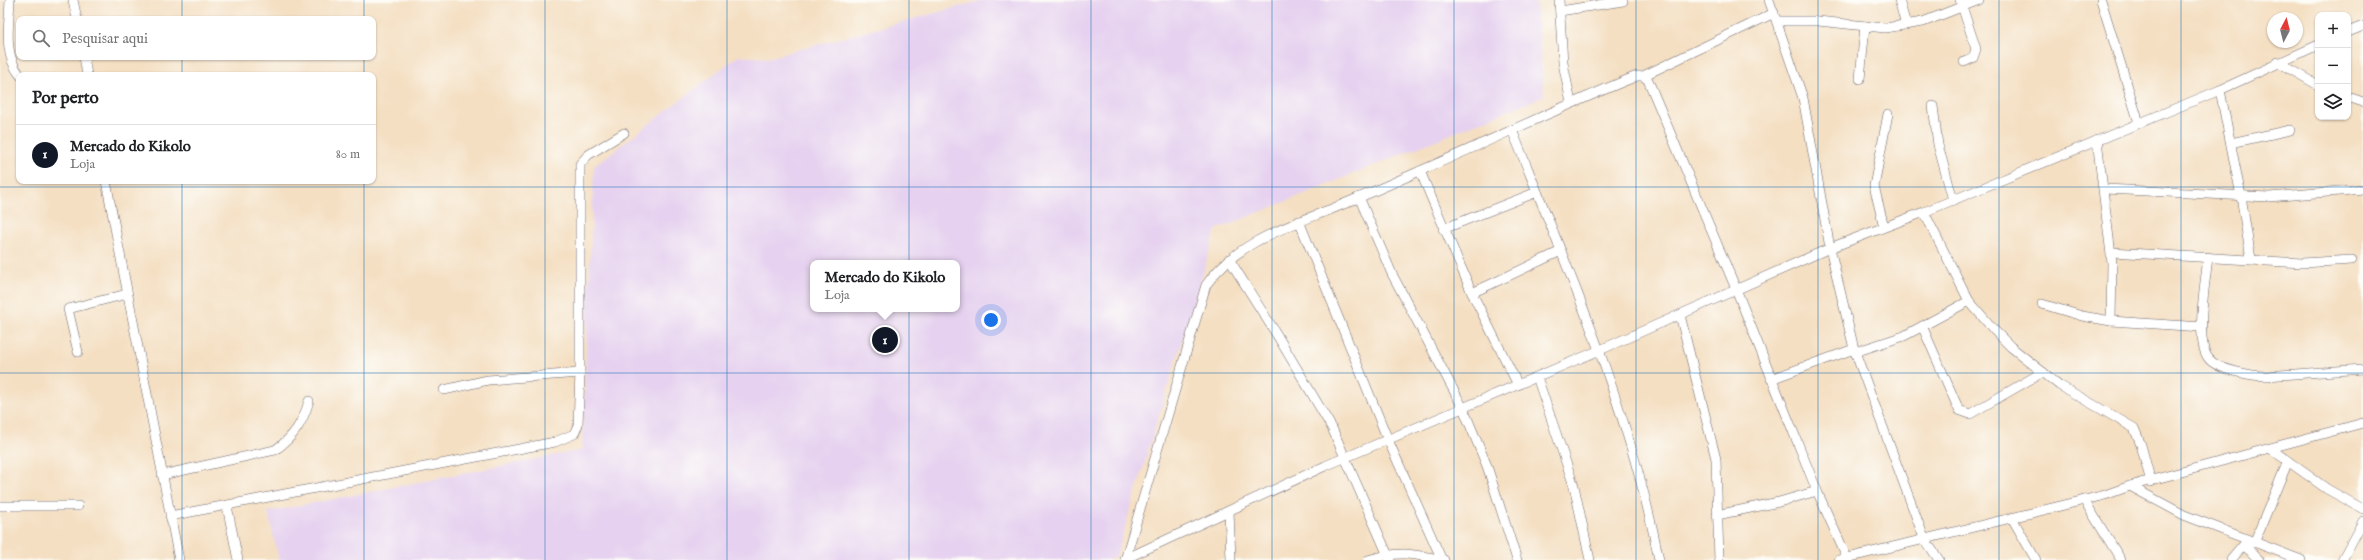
<!DOCTYPE html>
<html lang="pt">
<head>
<meta charset="utf-8">
<style>
  body { margin:0; font-family:"IM FELL English",serif; background:#f6f6f6; color:#202124 }
  .controls { position:absolute; right:12px; top:12px; display:grid; overflow:hidden; border-radius:8px; box-shadow:0 1px 3px #0004 }
  .controls button { width:36px; height:36px; display:grid; place-items:center; padding:0; border:0; border-bottom:1px solid #e0e0e0; background:#fff; color:#202124; font:20px sans-serif }
  .compass { position:absolute; left:2267px; top:12px; width:36px; height:36px; border-radius:50%; background:#fff; box-shadow:0 1px 3px #0004; rotate:7deg }
  .you { position:absolute; left:991px; top:320px; width:14px; height:14px; margin:-10px; border:3px solid #fff; border-radius:50%; background:#1a73e8; box-shadow:0 0 0 6px #1a73e833 }
  .badge { display:grid; place-items:center; width:26px; height:26px; border-radius:50%; background:#111827; color:#fff; font-size:13px; font-weight:700 }
  .pin { position:absolute; translate:-50% -50%; border:2px solid #fff; box-shadow:0 1px 4px #0006 }
  .popup { position:absolute; left:810px; top:260px; width:150px; height:52px; box-sizing:border-box; display:grid; place-content:center; border-radius:8px; background:#fff; filter:drop-shadow(0 1px 3px #0005); font-size:13px; white-space:nowrap; color:#757577 }
  .popup b { font-size:15px; color:#202124 }
  .popup::after { content:''; position:absolute; left:50%; top:100%; margin-left:-8px; border:8px solid transparent; border-top-color:#fff }
  .list { margin:0; padding:0; list-style:none }
  h2 { display:flex; justify-content:space-between; align-items:center; height:52px; margin:0; padding:0 16px; font-size:17px }
  h2 small { font-size:13px; font-weight:400; color:#757577 }
  .list li { display:grid; grid-template-columns:26px 1fr auto; gap:12px; align-items:center; box-sizing:border-box; height:60px; padding:0 16px; border-top:1px solid #e0e0e0 }
  .list b { display:block; font-size:15px; white-space:nowrap }
  .list p { margin:0; font-size:13px; white-space:nowrap; color:#757577 }
  .list em { font-size:13px; font-style:normal; color:#757577 }
  .icon { flex:none; width:22px; height:22px; fill:none; stroke:currentColor; stroke-width:2; stroke-linecap:round; stroke-linejoin:round }
  .map { position:relative; flex:none; width:2363px; height:560px; overflow:hidden }
  .search { position:absolute; background:#fff; box-shadow:0 1px 3px #0004; left:16px; top:16px; width:360px; height:44px; display:flex; align-items:center; gap:10px; box-sizing:border-box; padding:0 14px; border-radius:8px; color:#757577; font-size:15px }
  .panel { position:absolute; background:#fff; box-shadow:0 1px 3px #0004; left:16px; top:72px; width:360px; height:112px; border-radius:8px }
  .map>svg:first-child { display:block }
  .built { fill:#e6d2f0; fill-rule:evenodd }
  .lines { fill:none; stroke-linecap:round; stroke-linejoin:round }
  .minor-casing { stroke:#6c646a; stroke-width:10 }
  .minor { stroke:#fff; stroke-width:9 }
  .grid { fill:none; stroke:#1f6fb2; stroke-width:1; stroke-opacity:0.55 }
</style>
</head>
<body>
<div class="map">
<svg width="2363" height="560" viewBox="0 0 2363 560">
  <rect width="100%" height="100%" fill="#fdfcf7"/>
  <filter id="ink" filterUnits="userSpaceOnUse"><feTurbulence type="fractalNoise" baseFrequency=".025" numOctaves="2"/><feDisplacementMap in="SourceGraphic" scale="8" xChannelSelector="R" yChannelSelector="G"/><feConvolveMatrix kernelMatrix="1 2 1 2 8 2 1 2 1" color-interpolation-filters="sRGB"/></filter>
  <filter id="wash" filterUnits="userSpaceOnUse"><feTurbulence type="fractalNoise" baseFrequency=".012" numOctaves="4" result="noise"/><feDisplacementMap in="SourceGraphic" scale="16" xChannelSelector="R" yChannelSelector="G"/><feGaussianBlur stdDeviation="0.9" result="paint"/><feColorMatrix in="noise" values="0 0 0 0 0 0 0 0 0 0 0 0 0 0 0 0 0 1.4 0 .05"/><feComposite in="paint" operator="in"/></filter>
  <g filter="url(#wash)">
    <rect width="100%" height="100%" fill="#f4dfc2"/>
    <path class="built" d="M983 0H1536L1544 96 1216 230 1116 556 1107 560H279L268 512 582 450 594 166 738 56 768 58ZM813 263H957V309H813Z"/>
  </g>
  <g filter="url(#ink)">
    <g class="lines">
      <defs>
        <g id="minor">
          <path d="M10 0C9 26 3 54 20 75"/>
          <path d="M73 0 77 19"/>
          <path d="M1559 0 1563 63 1571 103"/>
          <path d="M1769 0 1803 98 1830 248 1854 349 1924 538 1939 560"/>
          <path d="M1899 0 1906 25"/>
          <path d="M1960 0 1976 49 1973 58 1964 62"/>
          <path d="M2101 0 2139 123"/>
          <path d="M1560 11 1623 1"/>
          <path d="M1777 21H1818L1885 28 1923 22 1979 0"/>
          <path d="M2348 32 2363 26"/>
          <path d="M84 57 87 75"/>
          <path d="M2278 62 2318 85"/>
          <path d="M1643 76 1648 80 1736 289 1817 491 1848 560"/>
          <path d="M1860 79 1865 26"/>
          <path d="M2220 90 2241 196 2251 259"/>
          <path d="M2348 97 2363 102"/>
          <path d="M1933 106 1938 145 1953 200"/>
          <path d="M1512 130C1569 271 1630 411 1659 560"/>
          <path d="M2231 143 2290 130"/>
          <path d="M1420 171 1472 293 1518 385"/>
          <path d="M106 181 179 560"/>
          <path d="M2105 189 2269 197 2363 189"/>
          <path d="M1359 197 1392 274 1463 408 1487 466 1517 560"/>
          <path d="M1924 212 1969 301 1994 330 2011 347 2059 385 2134 428 2141 445 2151 482"/>
          <path d="M1299 221 1388 440 1442 560"/>
          <path d="M1884 227 1874 186 1888 114"/>
          <path d="M1443 229 1537 192"/>
          <path d="M2111 252 2302 263 2352 260"/>
          <path d="M2208 257C2206 279 2194 342 2209 359 2218 370 2252 376 2267 376L2363 369"/>
          <path d="M1229 259 1277 335 1332 428 1390 560"/>
          <path d="M1472 293 1561 251"/>
          <path d="M2042 304 2082 316 2111 321 2112 263 2097 140"/>
          <path d="M1680 315 1716 459 1719 560"/>
          <path d="M2111 321 2202 327"/>
          <path d="M1923 328 1959 410 1970 414 2043 372"/>
          <path d="M78 352 68 309 127 294"/>
          <path d="M1855 352 1904 336 1969 301"/>
          <path d="M1537 377 1574 486 1590 560"/>
          <path d="M1771 379 1854 349"/>
          <path d="M444 390 488 380 580 373"/>
          <path d="M2271 449 2327 489 2363 509"/>
          <path d="M162 475 275 450C294 437 303 422 309 401"/>
          <path d="M2130 486 2184 515 2301 560"/>
          <path d="M2084 500 2121 560"/>
          <path d="M0 506H78"/>
          <path d="M227 506 238 560"/>
          <path d="M1229 511 1231 560"/>
          <path d="M1717 515 1779 502 1817 491"/>
          <path d="M170 516 555 442 574 434 578 425 580 373V164L588 155 624 133"/>
          <path d="M2012 518 2036 560"/>
          <path d="M2254 543 2288 461"/>
          <path d="M2245 546 2259 560"/>
          <path d="M1125 559 1325 466 1600 350 1830 248 1924 212 2220 90 2318 45"/>
          <path d="M1125 560 1206 285C1236 242 1287 227 1334 208 1366 195 1397 181 1429 167 1498 137 1567 104 1637 76H1643L1774 13"/>
          <path d="M1368 560C1401 550 1412 554 1444 560"/>
          <path d="M1839 560 2105 495 2130 486 2363 423"/>
          <path d="M2231 560 2247 541"/>
          <path d="M2342 560 2363 521"/>
        </g>
      </defs>
      <use href="#minor" class="minor-casing"/>
      <use href="#minor" class="minor"/>
    </g>
  </g>
  <path class="grid" d="M182 0V19M364 0V19M545 0V560M727 0V560M909 0V560M1091 0V560M1272 0V560M1454 0V560M1636 0V560M1818 0V560M1999 0V560M2181 0V560M182 57V75M364 57V75M182 181V560M364 181V560M0 187H2363M0 373H2363"/>
</svg>
<div class="controls">
<button>+</button>
<button>−</button>
<button><svg class="icon" aria-label="layers" viewBox="0 0 24 24"><path d="M12 4l9 5-9 5-9-5zM3 14l9 5 9-5"/></svg></button>
</div>
<svg class="compass" viewBox="-18 -18 36 36"><path d="M0-13l5 13h-10z" fill="#e53935"/><path d="M0 13l5-13h-10z" fill="#757577"/></svg>
<div class="you"></div>
<div class="pin badge" style="left:885px;top:340px">1</div>
<div class="popup"><b>Mercado do Kikolo</b>Loja</div>
<div class="search"><svg class="icon" aria-label="search" viewBox="0 0 24 24"><circle cx="10" cy="10" r="6"/><path d="M15 15l6 6"/></svg>Pesquisar aqui</div>
<section class="panel">
<h2>Por perto<small></small></h2>
<ul class="list">
<li><span class="badge">1</span><div><b>Mercado do Kikolo</b><p>Loja</p></div><em>80 m</em></li>
</ul>
</section>
</div>
</body>
</html>
